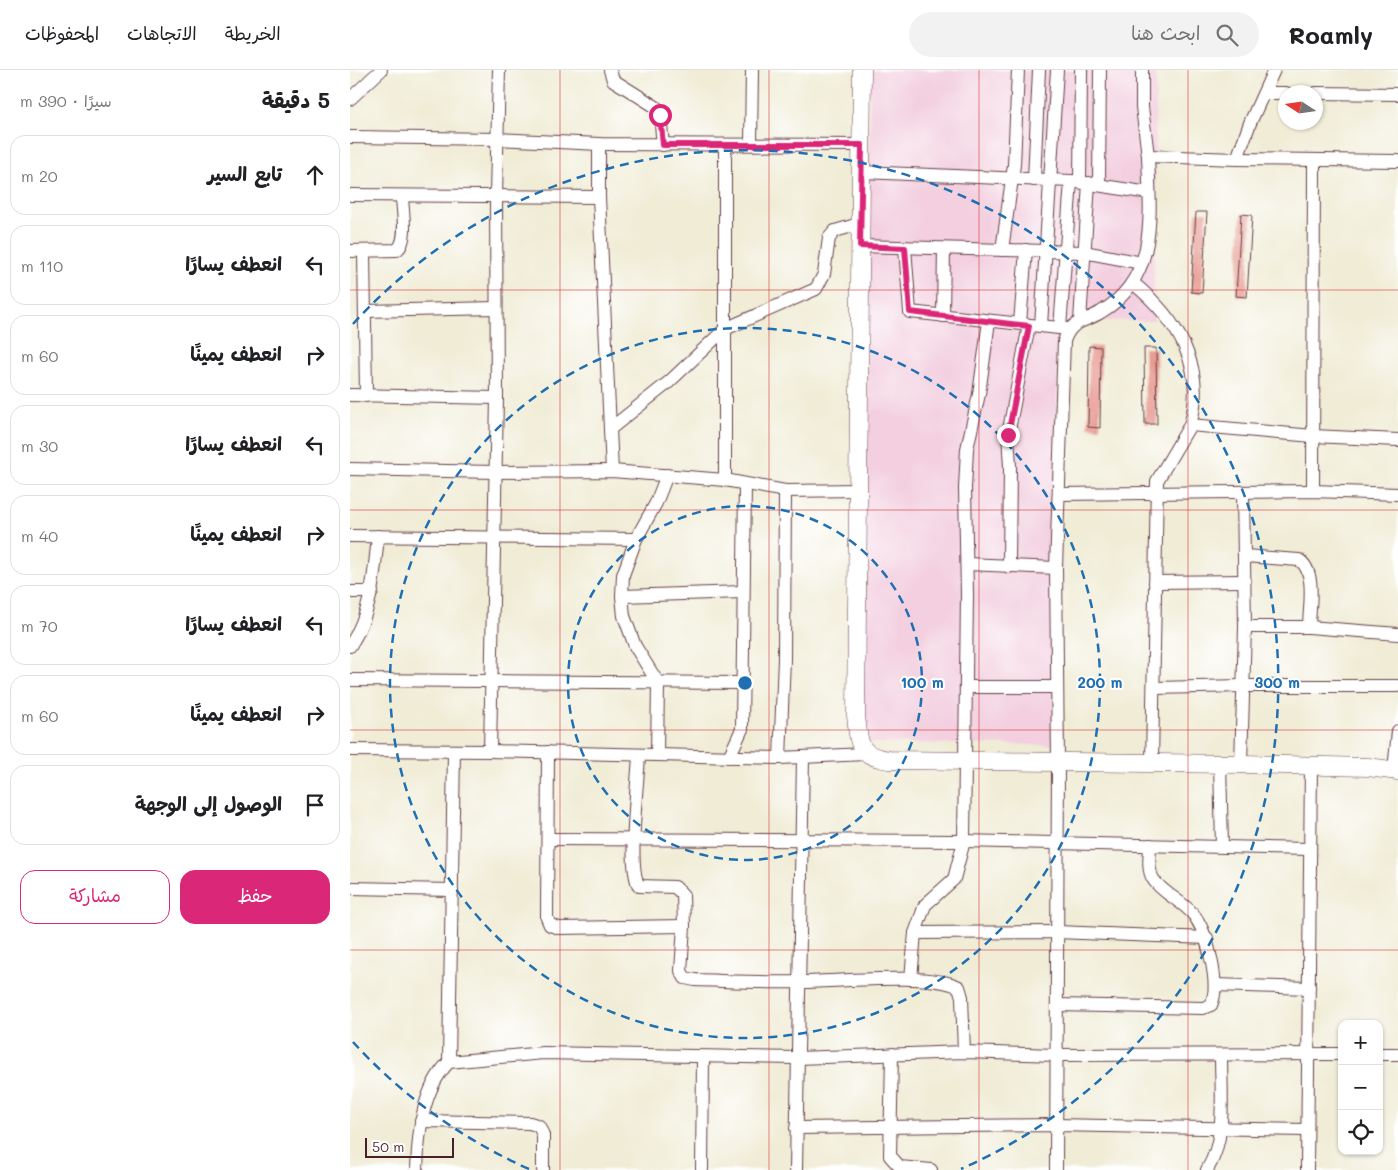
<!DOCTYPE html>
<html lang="ar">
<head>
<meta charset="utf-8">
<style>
  body { margin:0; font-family:Mali,"Playpen Sans Arabic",sans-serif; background:#f2f2f2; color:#202124; direction:rtl }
  .controls { position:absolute; right:15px; bottom:15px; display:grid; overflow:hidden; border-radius:10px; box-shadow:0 1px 4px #0004 }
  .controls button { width:45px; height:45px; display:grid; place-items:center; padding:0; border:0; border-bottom:1px solid #e0e0e0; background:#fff; color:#202124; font:25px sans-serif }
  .compass { position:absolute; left:928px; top:15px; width:45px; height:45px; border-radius:50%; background:#fff; box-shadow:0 1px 4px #0004; rotate:282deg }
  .scale { position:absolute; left:15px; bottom:12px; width:89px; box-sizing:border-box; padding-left:5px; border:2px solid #4a1f2b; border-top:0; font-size:14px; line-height:18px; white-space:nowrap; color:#4a1f2b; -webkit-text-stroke:4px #fff; paint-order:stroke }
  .stop { position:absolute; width:15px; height:15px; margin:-11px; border:4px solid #db2777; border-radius:50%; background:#fff }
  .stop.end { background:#db2777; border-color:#fff; box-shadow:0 1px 5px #0008 }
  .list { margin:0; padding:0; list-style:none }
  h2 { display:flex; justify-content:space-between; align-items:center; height:65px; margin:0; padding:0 20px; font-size:21px }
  h2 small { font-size:16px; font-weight:400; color:#757577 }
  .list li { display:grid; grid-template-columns:32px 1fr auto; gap:15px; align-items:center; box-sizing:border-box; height:80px; margin:0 10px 10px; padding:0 10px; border:1px solid #e0e0e0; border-radius:15px }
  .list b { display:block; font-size:19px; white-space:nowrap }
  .list em { font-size:16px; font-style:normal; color:#757577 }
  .actions { display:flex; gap:10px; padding:15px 20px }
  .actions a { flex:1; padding:11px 0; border:1px solid #db2777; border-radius:15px; text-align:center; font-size:18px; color:#db2777 }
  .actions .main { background:#db2777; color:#fff }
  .icon { flex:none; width:28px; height:28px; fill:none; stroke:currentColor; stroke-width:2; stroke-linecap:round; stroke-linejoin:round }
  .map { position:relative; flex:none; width:1048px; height:1100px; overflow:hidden; direction:ltr }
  header { display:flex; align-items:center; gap:30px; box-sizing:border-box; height:70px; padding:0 25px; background:#fff; border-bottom:1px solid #e0e0e0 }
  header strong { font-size:24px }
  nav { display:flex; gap:28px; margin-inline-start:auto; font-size:18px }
  .search { width:350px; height:45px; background:#f2f2f2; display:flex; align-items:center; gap:12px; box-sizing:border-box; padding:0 18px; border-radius:28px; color:#757577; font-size:19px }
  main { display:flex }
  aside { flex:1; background:#fff }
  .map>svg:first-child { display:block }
  .built { fill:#f3cfdf }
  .building { fill:#e59187 }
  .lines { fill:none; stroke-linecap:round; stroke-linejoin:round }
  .street-casing { stroke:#633e45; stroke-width:14 }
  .secondary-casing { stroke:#633e45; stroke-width:19 }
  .street { stroke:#fff; stroke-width:12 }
  .secondary { stroke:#fff; stroke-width:18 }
  .route { stroke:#db2777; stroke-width:6 }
  .grid { fill:none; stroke:#d62828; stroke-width:1; stroke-opacity:0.55 }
  .ring { fill:none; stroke:#1f6fb2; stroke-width:2.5; stroke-dasharray:9 6 }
  .centre { fill:#1f6fb2; stroke:#fff; stroke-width:2.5 }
  .ring-label { font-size:15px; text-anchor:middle; font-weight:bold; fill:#1f6fb2; stroke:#fff; stroke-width:4; stroke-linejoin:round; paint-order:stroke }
</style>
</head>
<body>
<header>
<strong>Roamly</strong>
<div class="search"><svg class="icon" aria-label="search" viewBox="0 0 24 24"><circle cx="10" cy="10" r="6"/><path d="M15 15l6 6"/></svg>ابحث هنا</div>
<nav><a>الخريطة</a><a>الاتجاهات</a><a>المحفوظات</a></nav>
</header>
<main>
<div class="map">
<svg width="1048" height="1100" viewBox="0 0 1048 1100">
  <rect width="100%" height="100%" fill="#fff"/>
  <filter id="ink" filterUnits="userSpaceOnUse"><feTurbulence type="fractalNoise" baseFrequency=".02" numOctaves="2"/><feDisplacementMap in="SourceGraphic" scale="10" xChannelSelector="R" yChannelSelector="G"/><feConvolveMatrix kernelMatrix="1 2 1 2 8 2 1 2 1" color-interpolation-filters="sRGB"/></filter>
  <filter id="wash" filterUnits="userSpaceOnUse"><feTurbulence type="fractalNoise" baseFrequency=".0096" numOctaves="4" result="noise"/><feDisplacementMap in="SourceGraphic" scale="20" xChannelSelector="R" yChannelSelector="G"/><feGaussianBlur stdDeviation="1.12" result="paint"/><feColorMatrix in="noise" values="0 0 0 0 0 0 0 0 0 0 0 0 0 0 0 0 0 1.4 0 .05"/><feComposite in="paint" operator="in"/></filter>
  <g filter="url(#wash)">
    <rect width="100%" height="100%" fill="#f0ecd6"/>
    <path class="built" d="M520 0H806L804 251 708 250 703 675 512 673Z"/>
    <g id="blocks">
      <g class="building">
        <path d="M846 142H857L852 223 841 222Z"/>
        <path d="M891 144 902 145 897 227 886 226Z"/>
        <path d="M739 276 751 277 750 358 738 357Z"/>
        <path d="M794 278H806L807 354H795Z"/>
      </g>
    </g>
  </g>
  <g filter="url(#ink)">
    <use href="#blocks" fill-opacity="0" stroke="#633e45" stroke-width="1"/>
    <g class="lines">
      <defs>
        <g id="street">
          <path d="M260 0 263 10 306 37 310 45 313 75"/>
          <path d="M792 0V37L798 86"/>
          <path d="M914 23H936"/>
          <path d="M966 23 1048 24"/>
          <path d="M0 29 31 0"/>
          <path d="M0 67 147 69 249 74 512 75"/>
          <path d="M401 73 402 0"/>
          <path d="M249 74V127L262 401"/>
          <path d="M887 89 900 53 924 0"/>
          <path d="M512 102 721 111 799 123"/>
          <path d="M684 110 689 0"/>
          <path d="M730 112 731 0"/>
          <path d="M749 114 750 0"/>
          <path d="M0 125 249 127"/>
          <path d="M510 176 734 182 792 193"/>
          <path d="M555 178 560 242 718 259"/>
          <path d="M652 180 664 95 668 0"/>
          <path d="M0 181 47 180C59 171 52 139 52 126"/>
          <path d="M14 181 16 326"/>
          <path d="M783 213C827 249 857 297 840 355L963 366 1048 370"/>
          <path d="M15 241 146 238"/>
          <path d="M593 246 594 179"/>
          <path d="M730 251 739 113"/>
          <path d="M670 253 676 180"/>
          <path d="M691 256 707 0"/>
          <path d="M710 258 721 111"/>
          <path d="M0 325 147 328"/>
          <path d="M260 359 319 312 375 259 466 219 474 204 479 168 485 161 509 154"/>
          <path d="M0 399 145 402 262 401 375 410 435 421 509 420"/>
          <path d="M375 410V75"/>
          <path d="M963 421 964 90"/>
          <path d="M709 424 963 421 1048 424"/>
          <path d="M0 466 286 469"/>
          <path d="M895 486 949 490C967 501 959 538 959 557"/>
          <path d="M617 494 706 498"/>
          <path d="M659 497 660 396 658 365 679 255"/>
          <path d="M805 512 894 511"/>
          <path d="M0 522H22"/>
          <path d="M272 526 393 522"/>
          <path d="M895 557H959L1048 564"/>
          <path d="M0 576C22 542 24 505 28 466"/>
          <path d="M0 610 392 613"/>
          <path d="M616 617H707"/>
          <path d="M804 618 892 616H1048"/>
          <path d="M0 680 140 681 430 688 515 684"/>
          <path d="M140 681 147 328 146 126 149 0"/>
          <path d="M198 682 197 848 200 855 209 858 334 856"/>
          <path d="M289 685C288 711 277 797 289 816L325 817 333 825 334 856 331 901 335 908 345 910C380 911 414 913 449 912 487 912 579 902 609 917L612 927 614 982"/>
          <path d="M307 685 308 613 285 576 274 546 272 526 273 505 286 469 306 433 317 405"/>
          <path d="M379 687 392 659 395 415"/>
          <path d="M430 688 434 589 435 421"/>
          <path d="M802 693 807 411 840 355"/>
          <path d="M870 693 872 776"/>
          <path d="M891 694 895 557 893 422"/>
          <path d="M1044 700 1048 661"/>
          <path d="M198 769 614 771 959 779"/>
          <path d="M0 818 102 820"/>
          <path d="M565 863 707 862 857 868"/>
          <path d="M561 909 565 863 575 835 604 809 614 771 617 525 615 418 617 379 629 324 639 251"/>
          <path d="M865 915 959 918"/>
          <path d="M707 935 853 938 861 935C871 915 857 861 843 844 832 831 812 823 803 809 797 799 800 785 800 775"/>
          <path d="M542 984 540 1086 550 1097 581 1100"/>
          <path d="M1029 984H1048"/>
          <path d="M99 992 104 681"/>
          <path d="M71 1051 180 1053 189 1056 193 1065V1100"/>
          <path d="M446 1058 706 1055 957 1060"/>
          <path d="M67 1100C68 1064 72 1019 99 992L193 983 447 988 614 982 706 985 992 984"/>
          <path d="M352 1100 353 988"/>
          <path d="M446 1100 453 688"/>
          <path d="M706 1100 708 692 706 498 714 271C722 249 734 253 751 242 809 208 800 143 798 86L887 89 1048 91"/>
          <path d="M857 1100C877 1068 871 1022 871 986"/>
          <path d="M957 1100 961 696"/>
        </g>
        <path id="secondary" d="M512 0 506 645C509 673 507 686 539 690L891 694 1018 697 1048 701"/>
      </defs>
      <use href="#street" class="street-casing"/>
      <use href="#secondary" class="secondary-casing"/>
      <use href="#street" class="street"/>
      <use href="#secondary" class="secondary"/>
    </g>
  </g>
  <g class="lines" filter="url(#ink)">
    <path class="route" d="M310 45 313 75H512L510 176 555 178 560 242 679 256 658 365"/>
  </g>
  <path class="grid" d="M210 0V1100M419 0V1100M629 0V1100M838 0V1100M0 220H1048M0 440H1048M0 660H1048M0 880H1048"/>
  <g class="ring">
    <circle cx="395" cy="613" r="177"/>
    <circle cx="395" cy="613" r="355"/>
    <path d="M179 1099A532 532 0 0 1 3 972M3 254A532 532 0 1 1 611 1099"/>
  </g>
  <circle cx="395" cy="613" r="8" class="centre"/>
  <g class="ring-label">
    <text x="572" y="618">100 m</text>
    <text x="750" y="618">200 m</text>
    <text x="927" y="618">300 m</text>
  </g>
</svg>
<div class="controls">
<button>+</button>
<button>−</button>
<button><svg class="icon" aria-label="locate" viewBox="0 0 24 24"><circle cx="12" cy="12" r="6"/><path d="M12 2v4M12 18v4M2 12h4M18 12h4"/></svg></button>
</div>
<svg class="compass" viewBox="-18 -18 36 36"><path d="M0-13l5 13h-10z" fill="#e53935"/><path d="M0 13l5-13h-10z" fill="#757577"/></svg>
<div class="scale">50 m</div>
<div class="stop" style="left:310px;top:45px"></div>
<div class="stop end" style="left:658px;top:365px"></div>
</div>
<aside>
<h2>5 دقيقة<small>سيرًا · 390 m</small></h2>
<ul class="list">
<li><svg class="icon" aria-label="ahead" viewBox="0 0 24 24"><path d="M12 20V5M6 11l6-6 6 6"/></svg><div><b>تابع السير</b></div><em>20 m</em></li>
<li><svg class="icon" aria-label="left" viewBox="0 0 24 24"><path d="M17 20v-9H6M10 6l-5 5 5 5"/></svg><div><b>انعطف يسارًا</b></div><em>110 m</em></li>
<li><svg class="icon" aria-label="right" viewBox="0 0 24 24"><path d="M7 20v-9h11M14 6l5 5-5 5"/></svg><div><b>انعطف يمينًا</b></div><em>60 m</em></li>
<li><svg class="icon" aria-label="left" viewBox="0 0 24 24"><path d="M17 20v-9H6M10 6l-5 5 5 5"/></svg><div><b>انعطف يسارًا</b></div><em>30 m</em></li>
<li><svg class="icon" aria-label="right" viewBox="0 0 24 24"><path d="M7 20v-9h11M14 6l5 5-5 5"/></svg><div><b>انعطف يمينًا</b></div><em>40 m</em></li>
<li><svg class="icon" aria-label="left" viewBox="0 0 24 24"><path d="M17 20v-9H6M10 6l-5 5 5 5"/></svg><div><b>انعطف يسارًا</b></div><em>70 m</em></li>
<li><svg class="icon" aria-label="right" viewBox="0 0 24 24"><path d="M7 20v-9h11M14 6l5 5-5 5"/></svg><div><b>انعطف يمينًا</b></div><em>60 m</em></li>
<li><svg class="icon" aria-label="arrive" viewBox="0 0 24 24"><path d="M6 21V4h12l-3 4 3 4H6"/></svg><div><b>الوصول إلى الوجهة</b></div></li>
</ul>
<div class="actions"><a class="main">حفظ</a><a>مشاركة</a></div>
</aside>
</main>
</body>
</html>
